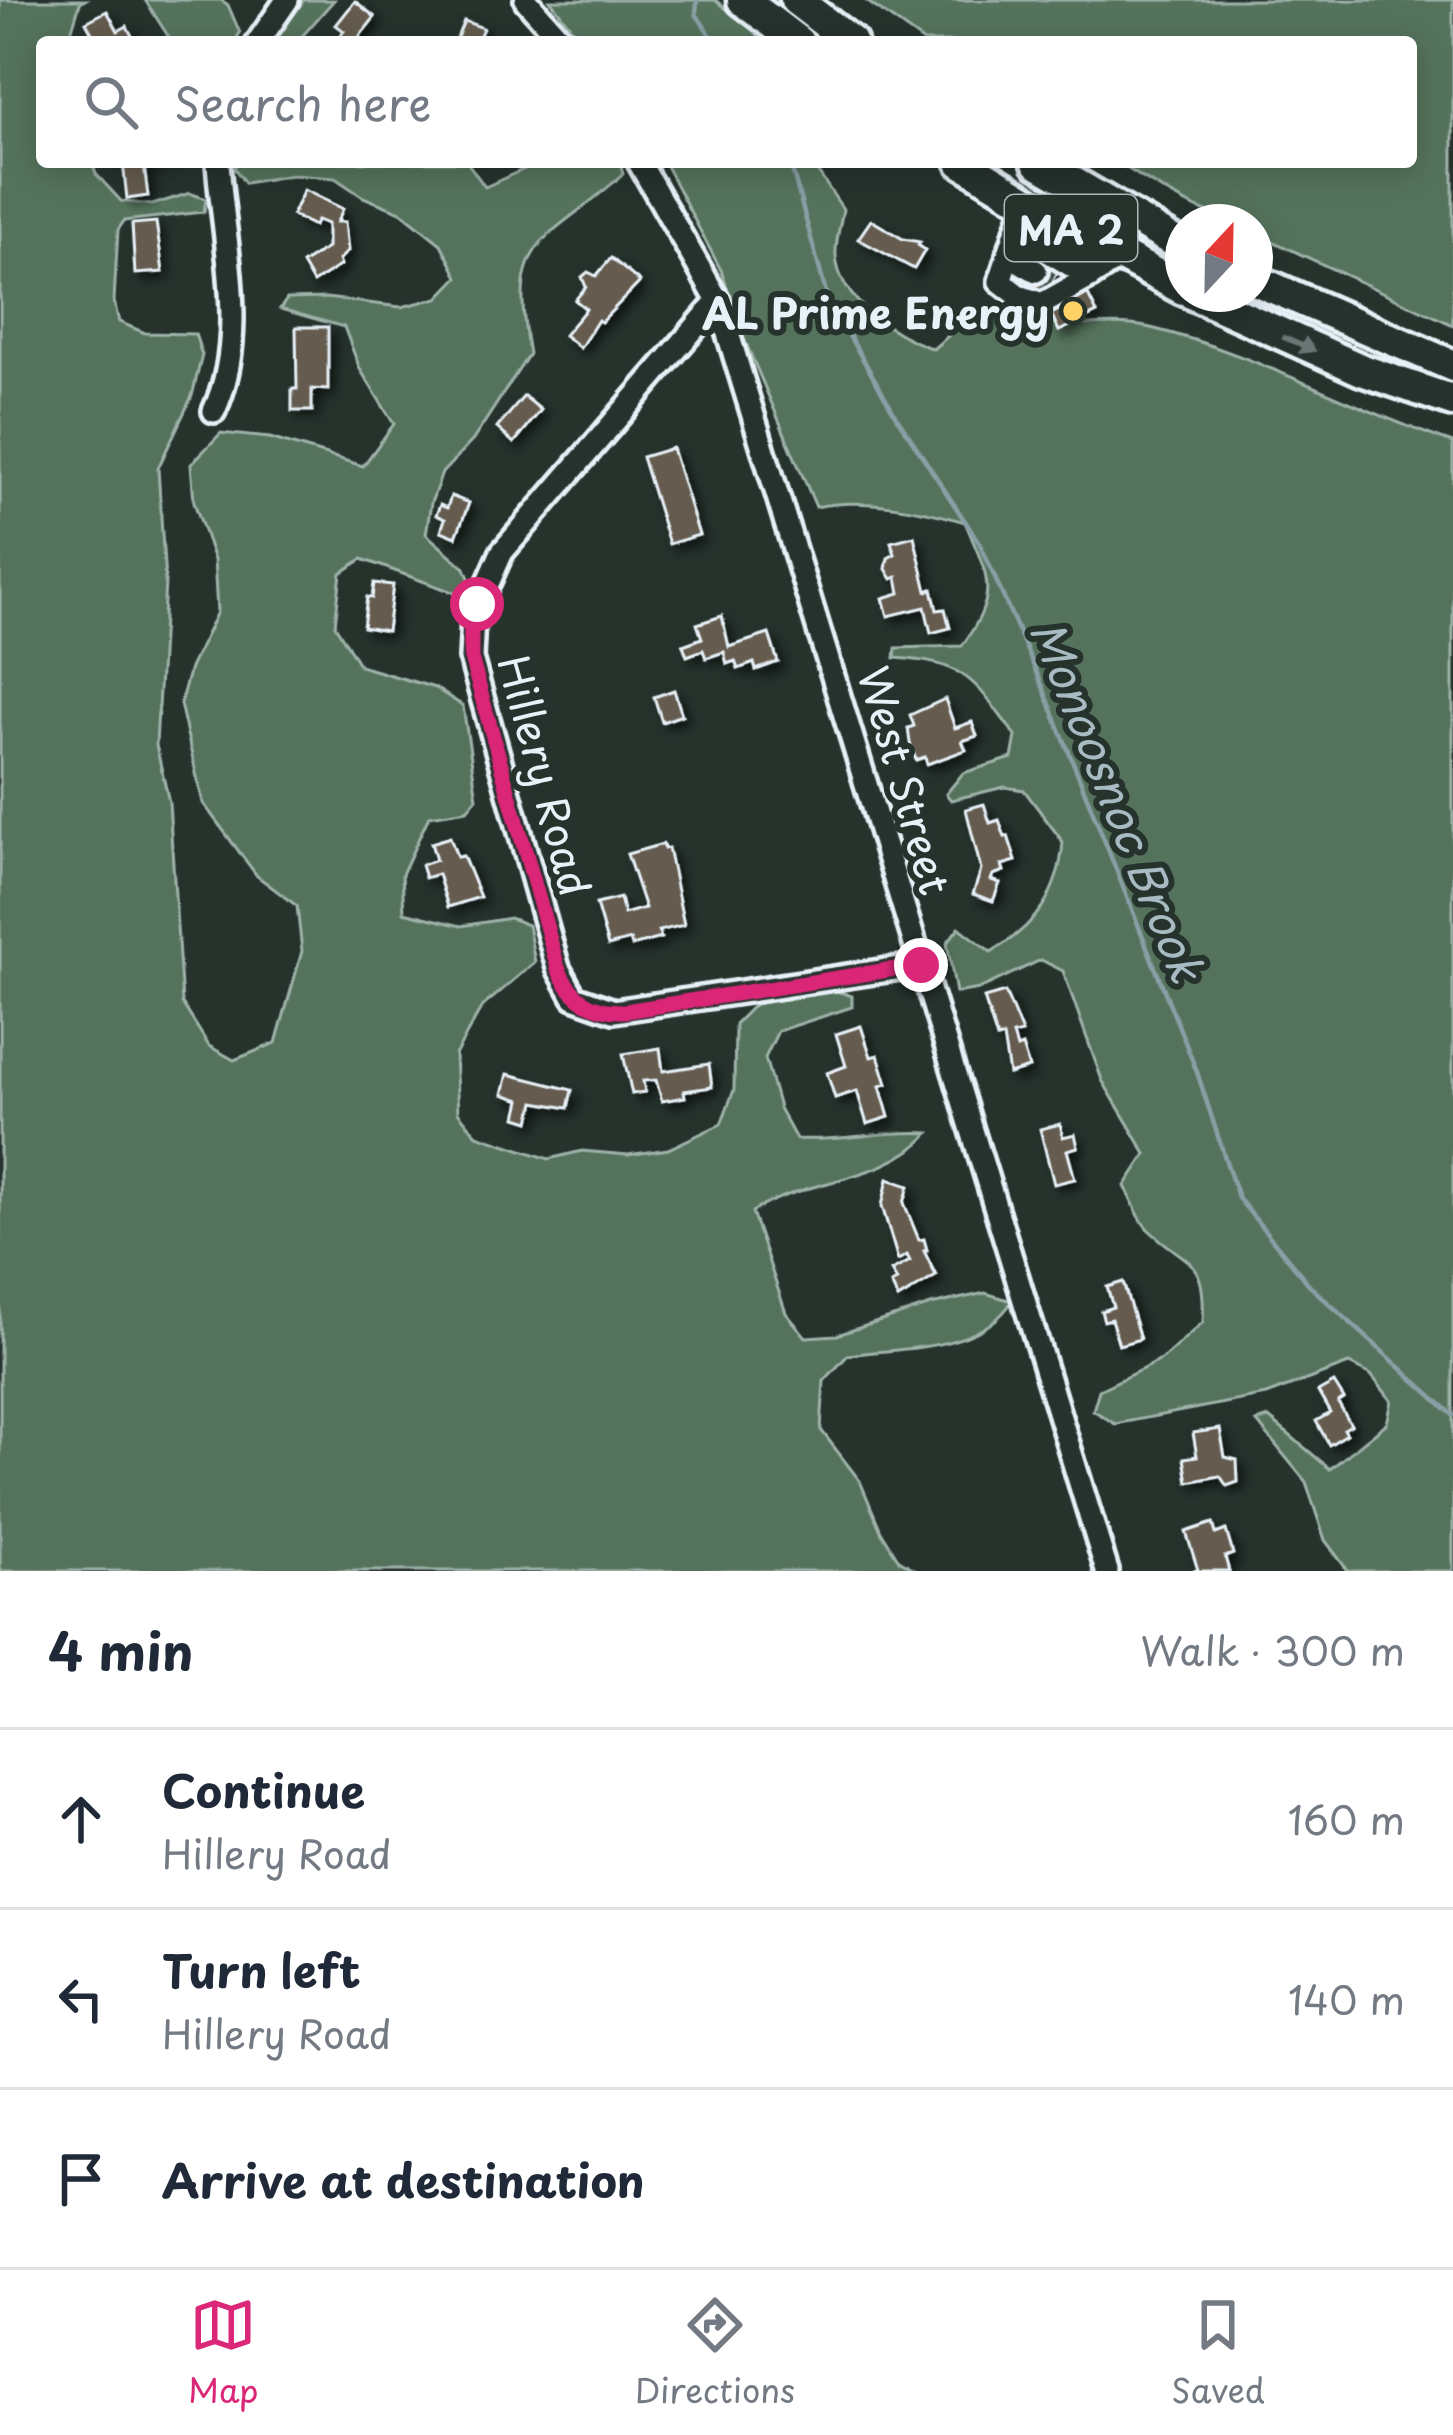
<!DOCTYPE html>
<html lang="en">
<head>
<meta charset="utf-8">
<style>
  body { margin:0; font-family:"Playpen Sans",sans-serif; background:#f6f6f7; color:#1f2937 }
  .compass { position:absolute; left:1165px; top:204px; width:108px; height:108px; border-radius:50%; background:#fff; box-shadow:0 6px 30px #0003; rotate:22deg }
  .stop { position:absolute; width:36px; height:36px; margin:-27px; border:9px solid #db2777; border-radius:50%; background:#fff }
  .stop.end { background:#db2777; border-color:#fff; box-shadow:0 3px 12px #0008 }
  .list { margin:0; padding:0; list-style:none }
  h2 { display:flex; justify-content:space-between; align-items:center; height:156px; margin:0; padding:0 48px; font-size:51px }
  h2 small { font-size:39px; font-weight:400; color:#747a83 }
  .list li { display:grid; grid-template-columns:78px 1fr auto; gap:36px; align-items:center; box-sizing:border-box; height:180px; padding:0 48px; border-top:3px solid #e0e1e3 }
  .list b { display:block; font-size:45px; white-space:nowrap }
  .list p { margin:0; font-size:39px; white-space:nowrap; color:#747a83 }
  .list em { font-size:39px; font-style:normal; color:#747a83 }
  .icon { flex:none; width:66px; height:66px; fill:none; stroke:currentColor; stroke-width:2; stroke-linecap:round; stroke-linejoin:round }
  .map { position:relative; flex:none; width:1453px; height:1571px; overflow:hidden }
  .search { position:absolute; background:#fff; box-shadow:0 6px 30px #0003; left:36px; right:36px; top:36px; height:132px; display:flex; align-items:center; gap:30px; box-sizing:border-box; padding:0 42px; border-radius:12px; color:#747a83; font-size:45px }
  .sheet { height:696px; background:#fff }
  nav { display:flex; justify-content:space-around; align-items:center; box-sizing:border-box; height:168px; border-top:3px solid #e0e1e3; background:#fff; font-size:33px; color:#747a83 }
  nav a { display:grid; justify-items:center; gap:6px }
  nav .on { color:#db2777 }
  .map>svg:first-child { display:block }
  .green { fill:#55735c; stroke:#9eb2aa; stroke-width:3 }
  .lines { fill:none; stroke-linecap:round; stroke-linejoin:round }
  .stream { stroke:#899fa6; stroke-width:4.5 }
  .building { fill:#655c4f; stroke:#e8f1f8; stroke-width:3; filter:url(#shadow) }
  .minor-tunnel { stroke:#43504b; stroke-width:21; stroke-dasharray:21 10; stroke-linecap:butt }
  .minor-casing { stroke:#e8f1f8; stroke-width:30 }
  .highway-casing { stroke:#e8f1f8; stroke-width:39 }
  .minor { stroke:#26332d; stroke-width:21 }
  .highway { stroke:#26332d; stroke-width:30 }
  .oneway { fill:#6a7674 }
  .route { stroke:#db2777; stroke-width:15 }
  .poi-dot { fill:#ffd166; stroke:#26332d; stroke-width:4.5 }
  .labels { text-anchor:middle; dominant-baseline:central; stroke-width:12; stroke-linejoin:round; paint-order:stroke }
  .shield { fill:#26332d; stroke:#aeb8bb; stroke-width:3 }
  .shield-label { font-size:39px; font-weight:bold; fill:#e8f1f8 }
  .poi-label { font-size:42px; font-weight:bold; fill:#e8f1f8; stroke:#26332d; text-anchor:end }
  .street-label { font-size:42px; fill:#e8f1f8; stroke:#26332d }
  .water-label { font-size:45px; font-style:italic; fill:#a8bac2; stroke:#26332d }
</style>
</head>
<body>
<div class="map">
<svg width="1453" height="1571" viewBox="0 0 1453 1571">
  <defs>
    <filter id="shadow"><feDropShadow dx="6" dy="6" stdDeviation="6" flood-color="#0009"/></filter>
  </defs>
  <rect width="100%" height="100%" fill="#26332d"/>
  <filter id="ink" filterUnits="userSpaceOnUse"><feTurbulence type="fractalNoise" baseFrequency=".00833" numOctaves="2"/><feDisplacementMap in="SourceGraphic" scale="24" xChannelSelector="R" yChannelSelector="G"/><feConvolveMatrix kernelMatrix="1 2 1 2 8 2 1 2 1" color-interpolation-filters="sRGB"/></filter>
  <g filter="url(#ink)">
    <g class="green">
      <path d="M0 0H85L80 3 68 42H42V162H92L96 174 121 201 152 205 190 193 206 199 204 212 124 221 118 230 114 301 119 322 145 333 195 334 202 355 192 396 158 468 165 582 156 745 169 802 182 1003 209 1046 234 1060 276 1043 302 951 297 906 257 876 203 803 180 704 190 668 217 612 214 560 194 502 191 464 221 433 270 438 363 466 394 424 360 369 344 327 280 309 287 299 326 298 401 307 438 298 458 277 441 244 401 212 363 197 335 178 292 175 245 183 235 169V162H467L485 187 540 162H620L623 174C546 245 507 233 529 354L473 440 442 473 431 503 426 534 465 568 472 586 458 594 362 559 341 573 335 625 360 666 435 688 463 706 477 798 467 810 429 816 402 874 404 912 461 926 510 918 528 925 535 962 482 1007 455 1055 458 1112 477 1135 549 1159 582 1151 628 1155 668 1149 721 1124 734 1090 735 1024 755 1004 834 990 852 996V1007L778 1031 765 1058 779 1108 796 1139C840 1142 884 1130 929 1133 884 1184 807 1177 752 1212L786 1313 806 1337 837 1335 931 1305 985 1293 1012 1301C981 1352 901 1347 848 1355L824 1381 821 1430 860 1481 881 1531 899 1560 918 1571H0Z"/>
      <path d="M145 0H221L228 5 240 33 234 42H172Z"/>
      <path d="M304 0H334L297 42H275Z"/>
      <path d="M550 0H715L769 42H582Z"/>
      <path d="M865 0H1453V325L1255 233V222C1206 222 1158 187 1117 162H1411V42H924Z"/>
      <path d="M664 162H811L843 209C841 223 835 241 836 256 839 301 895 335 933 349L980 308C1005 309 1026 320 1051 323 1086 328 1118 320 1151 328 1256 353 1351 409 1453 443V1571H1348L1325 1540 1306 1482 1257 1422 1269 1418 1330 1469 1387 1423 1392 1401 1371 1375 1349 1364 1266 1395 1115 1424 1093 1410 1099 1390 1161 1360 1203 1322C1206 1255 1188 1267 1148 1229 1138 1219 1132 1200 1125 1186L1146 1154 1102 1080 1063 971 1041 960 979 989 956 993 947 943 959 927 991 952C1035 927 1059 894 1063 842L1024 790 1004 787 951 800 946 794 963 773 1012 758 1016 736C973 681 970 663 895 658L896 648 962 646C1000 592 989 579 965 522 921 509 861 497 816 507L742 334 722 272Z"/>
    </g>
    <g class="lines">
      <g class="stream">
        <path d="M697 0 696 14 715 42"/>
        <path d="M790 162 828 300 898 419 980 544 1043 687 1197 1072 1238 1198 1312 1288 1453 1415"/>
      </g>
    </g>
    <g class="building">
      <path d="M355 1 375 17 355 42H330L333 37 337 40 344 31 336 25Z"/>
      <path d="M107 11 118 31 127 26 133 38 126 42H85L93 35 86 22Z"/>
      <path d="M464 21 483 28 477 42H455Z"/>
      <path d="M123 162H164L144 165 148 196 127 199Z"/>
      <path d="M304 190 343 209 337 222H345L348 251 339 260 341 265 313 283 302 264 327 248V224L317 220 314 226 292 215Z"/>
      <path d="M871 220 903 239 920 242 918 245 925 250 914 269 858 239Z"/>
      <path d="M156 222 163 272 135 274 132 224Z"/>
      <path d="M1045 255 1061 264 1043 295 1027 286Z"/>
      <path d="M611 258 640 282 601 322 598 320 580 348 564 335 586 309 575 300 586 287 582 277 588 272 596 276Z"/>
      <path d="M1086 291 1097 313 1059 331 1049 309Z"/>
      <path d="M296 327H328V390L312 389V411H292V389H297Z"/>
      <path d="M524 396 541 410 514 443 497 428Z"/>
      <path d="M672 448 699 535 669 544 642 457Z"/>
      <path d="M451 496 469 503 456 537 441 531 445 519 436 515 440 505 447 508Z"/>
      <path d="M914 536 927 591 932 589 937 610 945 609 950 628 931 633 925 607 888 616 883 598 900 593 897 577 892 579 886 569 888 558 895 554 891 542Z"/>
      <path d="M374 583 393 585 387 631 363 627 367 597 372 598Z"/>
      <path d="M722 616 729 647 769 634 778 662 756 670 754 663 738 669 735 661 727 664 724 652 706 658 703 650 687 656 683 645 702 638 697 624Z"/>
      <path d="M674 690 682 715 662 722 654 697Z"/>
      <path d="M945 699 955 728 972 722 977 736 962 741 966 750 927 764 925 757 916 760 910 743 908 728 914 726 910 715Z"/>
      <path d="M984 804 990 823 999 820 1005 837 1008 836 1016 861 1002 865 1004 871 993 875 991 880 1000 883 993 901 973 894 981 870 966 809Z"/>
      <path d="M450 837 457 857 463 856 480 897 448 907 438 874 425 878 421 865 436 860 431 843Z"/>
      <path d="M663 844 664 849 668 848 684 925 659 931 661 938 632 946 630 940 608 946 596 904 620 898 624 914 645 908 627 854Z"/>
      <path d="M1005 992 1022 1033 1013 1035 1017 1048 1022 1046 1029 1068 1009 1074 1003 1037 997 1039 984 998Z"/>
      <path d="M861 1026 871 1057 878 1055 887 1084 880 1086 889 1117 867 1124 857 1091 835 1098 827 1073 846 1066 836 1034Z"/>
      <path d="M660 1048 663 1071 709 1064 712 1087 684 1091 685 1097 662 1101 656 1080 643 1081 645 1092 632 1094 623 1054Z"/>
      <path d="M508 1074 572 1090 568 1108 535 1102 530 1121 517 1117 521 1100 503 1094Z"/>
      <path d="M1060 1124 1063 1137 1075 1134 1078 1147 1067 1150 1075 1179 1054 1184 1040 1129Z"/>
      <path d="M888 1179 909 1186 904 1203 919 1240 924 1239 927 1250 924 1251 936 1276 898 1299 891 1284 897 1281 891 1271 910 1261 907 1255 898 1260 882 1206Z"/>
      <path d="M1123 1282 1140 1339 1119 1345 1111 1319 1104 1321 1101 1311 1113 1307 1107 1287Z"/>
      <path d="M1334 1383 1344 1399 1338 1403 1351 1425 1344 1429 1347 1434 1329 1445 1316 1421 1330 1413 1318 1392Z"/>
      <path d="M1220 1429 1225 1457 1237 1460 1238 1482 1227 1486 1220 1476 1188 1482 1184 1458 1197 1456 1193 1433Z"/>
      <path d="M1213 1523 1216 1534 1226 1530 1233 1554 1225 1557 1229 1571H1193L1198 1570 1186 1532Z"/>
    </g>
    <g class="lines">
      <path class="minor-tunnel" d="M1036 271 1052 280"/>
      <defs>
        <g id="minor">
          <path d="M526 0 563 42"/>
          <path d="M258 42 287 0"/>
          <path d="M639 162 718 301 1107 1571"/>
          <path d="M1020 220 1016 232 1090 277 1122 256"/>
          <path d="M1016 232 1000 281 1019 296 1042 304 1090 277"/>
          <path d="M1008 255 1036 271"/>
          <path d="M718 301 502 552 473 617 471 658 558 968 574 997 614 1011 921 965"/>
          <path d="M214 411C249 336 223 242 218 162"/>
        </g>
        <g id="highway">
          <path d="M743 0 798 42"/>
          <path d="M796 0 851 42"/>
          <path d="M962 162 1066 226 1183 289"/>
          <path d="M1038 162 1183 247"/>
          <path d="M1255 280 1453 366"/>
          <path d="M1193 294 1362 370 1453 401"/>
        </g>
      </defs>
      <use href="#minor" class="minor-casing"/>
      <use href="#highway" class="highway-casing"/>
      <use href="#minor" class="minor"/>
      <use href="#highway" class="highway"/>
    </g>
    <defs><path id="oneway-solid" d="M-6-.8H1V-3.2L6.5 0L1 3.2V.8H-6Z" transform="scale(3)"/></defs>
    <use class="oneway" href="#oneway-solid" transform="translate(1299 344) rotate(23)"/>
  </g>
  <g class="lines" filter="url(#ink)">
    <path class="route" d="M477 604 471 623V658L558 968C571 999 592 1012 625 1011L921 965"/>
  </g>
  <circle class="poi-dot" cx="1073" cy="311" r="12"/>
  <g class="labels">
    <rect class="shield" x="1005" y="195" width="132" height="66" rx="9"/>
    <g class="shield-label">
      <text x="1071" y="228">MA 2</text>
    </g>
    <g class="poi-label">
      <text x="1049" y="311">AL Prime Energy</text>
    </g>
    <g class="street-label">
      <text transform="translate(546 775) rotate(75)">Hillery Road</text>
      <text transform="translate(906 780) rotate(74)">West Street</text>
    </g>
    <g class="water-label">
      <text transform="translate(1119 800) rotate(68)">Monoosnoc Brook</text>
    </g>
  </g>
</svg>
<svg class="compass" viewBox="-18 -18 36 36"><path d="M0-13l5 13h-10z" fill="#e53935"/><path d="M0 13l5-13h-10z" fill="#747a83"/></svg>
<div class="stop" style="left:477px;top:604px"></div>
<div class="stop end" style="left:921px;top:965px"></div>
<div class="search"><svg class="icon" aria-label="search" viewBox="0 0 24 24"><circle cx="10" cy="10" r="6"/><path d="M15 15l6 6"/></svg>Search here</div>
</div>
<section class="sheet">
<h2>4 min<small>Walk · 300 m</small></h2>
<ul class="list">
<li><svg class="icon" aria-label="ahead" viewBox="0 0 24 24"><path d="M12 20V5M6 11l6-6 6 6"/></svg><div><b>Continue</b><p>Hillery Road</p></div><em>160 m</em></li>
<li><svg class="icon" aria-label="left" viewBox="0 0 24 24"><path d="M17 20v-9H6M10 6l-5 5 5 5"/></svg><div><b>Turn left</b><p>Hillery Road</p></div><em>140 m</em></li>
<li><svg class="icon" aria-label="arrive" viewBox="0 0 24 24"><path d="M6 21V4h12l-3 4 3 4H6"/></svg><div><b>Arrive at destination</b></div></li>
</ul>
</section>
<nav>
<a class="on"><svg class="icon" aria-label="map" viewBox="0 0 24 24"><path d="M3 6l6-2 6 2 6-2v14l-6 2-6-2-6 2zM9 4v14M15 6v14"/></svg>Map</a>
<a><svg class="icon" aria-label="directions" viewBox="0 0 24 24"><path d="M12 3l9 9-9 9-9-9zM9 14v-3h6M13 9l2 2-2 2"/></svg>Directions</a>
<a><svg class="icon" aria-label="saved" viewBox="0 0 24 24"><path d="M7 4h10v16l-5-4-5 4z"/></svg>Saved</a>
</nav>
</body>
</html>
